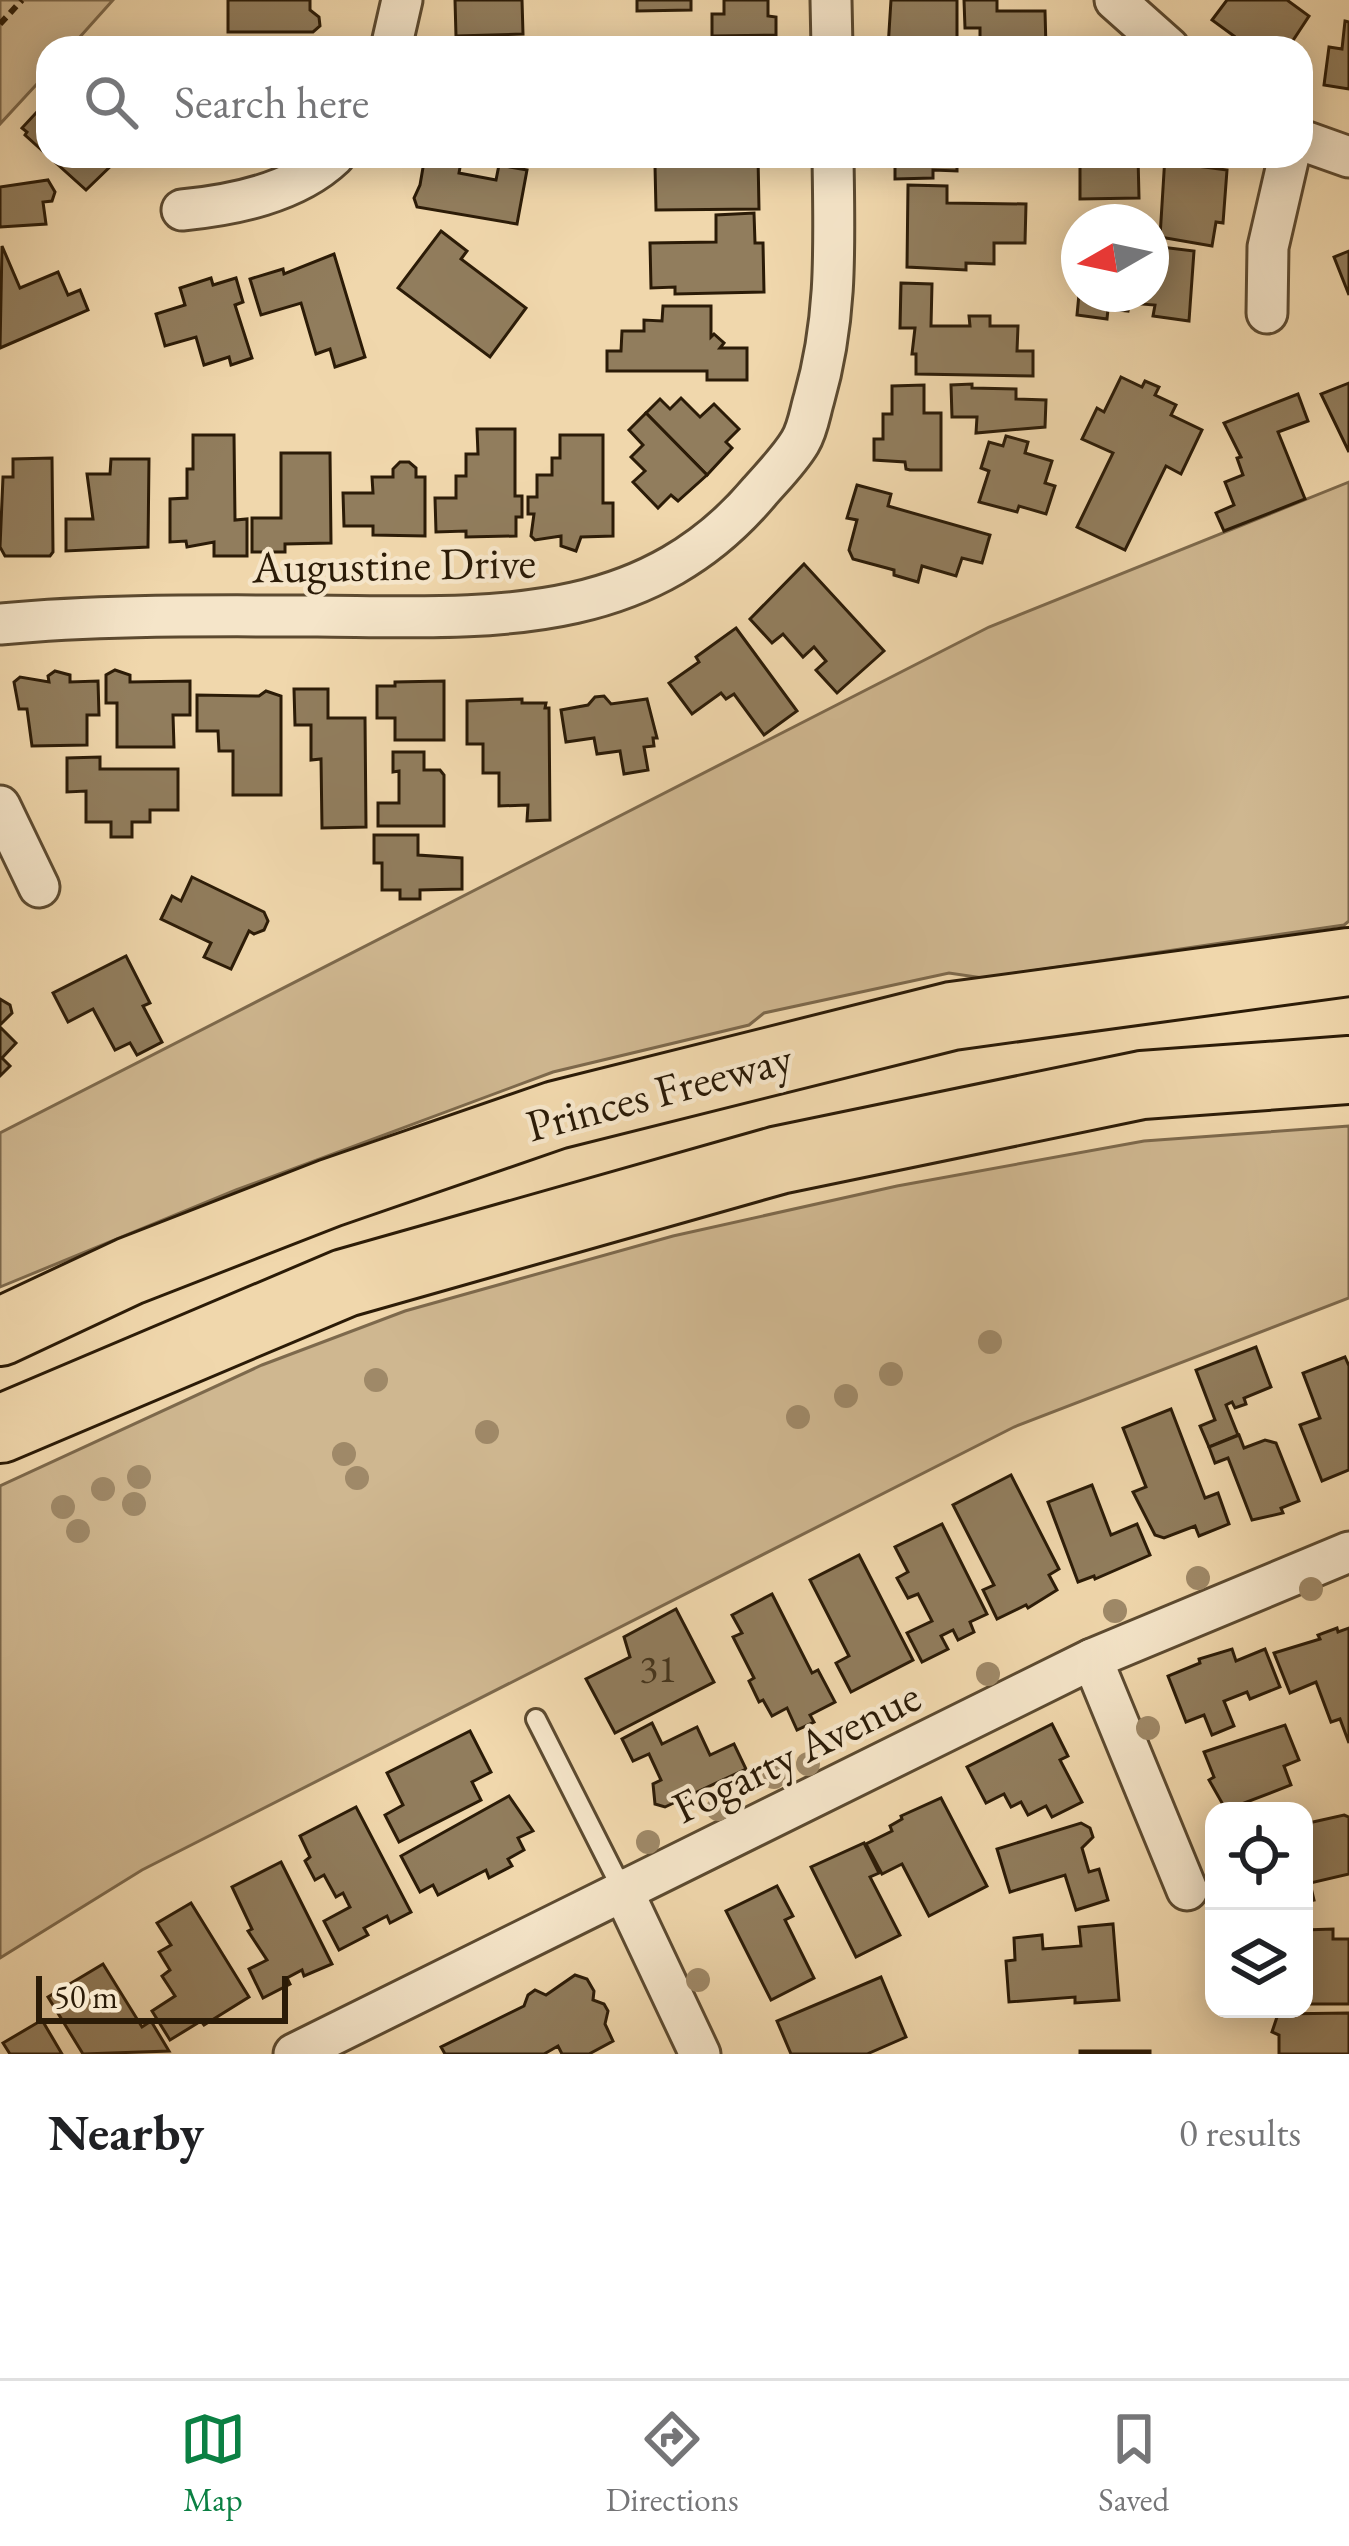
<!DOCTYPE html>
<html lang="en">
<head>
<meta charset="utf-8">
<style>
  body { margin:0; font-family:"EB Garamond",serif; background:#f6f6f6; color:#202124 }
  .controls { position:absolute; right:36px; bottom:36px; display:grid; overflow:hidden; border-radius:24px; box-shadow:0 6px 30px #0003 }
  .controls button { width:108px; height:108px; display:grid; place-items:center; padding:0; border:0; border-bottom:3px solid #e0e0e0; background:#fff; color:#202124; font:60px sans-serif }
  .compass { position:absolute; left:1061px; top:204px; width:108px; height:108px; border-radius:50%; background:#fff; box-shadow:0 6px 30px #0003; rotate:261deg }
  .scale { position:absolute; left:36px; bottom:30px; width:252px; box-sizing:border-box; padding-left:12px; border:6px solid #2b1b07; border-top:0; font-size:33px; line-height:42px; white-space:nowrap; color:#2b1b07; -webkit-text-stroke:9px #f5e5c9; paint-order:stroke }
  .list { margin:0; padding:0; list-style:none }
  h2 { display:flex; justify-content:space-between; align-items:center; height:156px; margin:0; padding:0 48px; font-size:51px }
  h2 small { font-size:39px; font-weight:400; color:#757577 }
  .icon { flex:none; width:66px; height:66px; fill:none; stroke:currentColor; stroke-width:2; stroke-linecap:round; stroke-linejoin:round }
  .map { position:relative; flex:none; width:1349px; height:2054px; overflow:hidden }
  .search { position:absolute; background:#fff; box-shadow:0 6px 30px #0003; left:36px; right:36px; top:36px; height:132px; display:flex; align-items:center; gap:30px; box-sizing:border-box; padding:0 42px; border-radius:36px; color:#757577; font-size:45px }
  .sheet { height:324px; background:#fff }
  nav { display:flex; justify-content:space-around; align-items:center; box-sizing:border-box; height:168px; border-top:3px solid #e0e0e0; background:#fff; font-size:33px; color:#757577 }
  nav a { display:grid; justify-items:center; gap:6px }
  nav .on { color:#0b8043 }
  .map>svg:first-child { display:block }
  .green { fill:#cfb790; stroke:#7d694c; stroke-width:3 }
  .building { fill:#917d5d; stroke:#2b1b07; stroke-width:3 }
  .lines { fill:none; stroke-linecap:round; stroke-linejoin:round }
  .lane-casing { stroke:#5c4a30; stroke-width:24 }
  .street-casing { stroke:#5c4a30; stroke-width:45 }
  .highway-casing { stroke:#2b1b07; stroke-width:72 }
  .path { stroke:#2b1b07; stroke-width:6; stroke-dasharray:9 6; stroke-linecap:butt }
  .lane { stroke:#f5e5c9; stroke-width:18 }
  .street { stroke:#f5e5c9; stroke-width:39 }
  .highway { stroke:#f0d7ac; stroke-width:66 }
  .tree { fill:#9f8968 }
  .labels { text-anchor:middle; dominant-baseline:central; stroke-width:9; stroke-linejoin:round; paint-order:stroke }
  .number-label { font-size:39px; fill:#44341c }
  .street-label { font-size:45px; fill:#2b1b07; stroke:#f5e5c9 }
</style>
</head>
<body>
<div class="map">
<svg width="1349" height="2054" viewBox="0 0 1349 2054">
  <rect width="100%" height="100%" fill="#f0d7ac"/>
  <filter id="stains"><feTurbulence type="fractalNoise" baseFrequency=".00167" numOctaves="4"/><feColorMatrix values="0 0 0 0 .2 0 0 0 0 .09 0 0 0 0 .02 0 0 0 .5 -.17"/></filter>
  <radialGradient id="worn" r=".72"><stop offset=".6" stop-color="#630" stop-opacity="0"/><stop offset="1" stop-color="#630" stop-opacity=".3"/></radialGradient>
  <g class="green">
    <path d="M0 0H113L70 48H48V72L0 124Z"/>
    <path d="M1349 482V921L1344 925 983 978 949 973 764 1013 749 1025 553 1072 236 1190 0 1287V1133L989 627Z"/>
    <path d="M1349 1126V1298L1014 1427 142 1870 0 1958V1486L262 1365 405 1311 673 1236 897 1186 1144 1141Z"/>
  </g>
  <g class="building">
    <path d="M228 0H310V10L319 17 320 26 313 32H228Z"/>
    <path d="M455 0H522L523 34 456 36Z"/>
    <path d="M637 0H691V10L637 11Z"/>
    <path d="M724 0H768V16L776 17V35L712 36V14H724Z"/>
    <path d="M891 0H957V44L888 48Z"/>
    <path d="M964 0H997V11H1045L1046 48H980V28H965Z"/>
    <path d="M1227 0H1287L1309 16 1288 48H1238L1229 42 1234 36 1212 20Z"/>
    <path d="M1345 21 1349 22V89L1324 85 1329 47 1342 49Z"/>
    <path d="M729 40V48H632V42Z"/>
    <path d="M48 100V156H113L117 160 86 190 25 135 27 132 22 128Z"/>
    <path d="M425 156H462L459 173 496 180 499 165 527 170 517 224 417 207 414 198 420 185Z"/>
    <path d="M706 156H758L759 209 656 210 655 166 706 165Z"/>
    <path d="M895 156H957V171L933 170V178L895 179Z"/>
    <path d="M1080 156H1138L1139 198 1080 199Z"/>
    <path d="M1165 156H1190L1189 165 1227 170 1223 223 1216 222 1212 246 1160 237Z"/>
    <path d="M48 180 55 192 52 201 43 202 46 224 0 227V187Z"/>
    <path d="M908 185 947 186V203L1026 204 1025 243H994V264L966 263V270L907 267Z"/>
    <path d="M754 213 755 243H763L764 292 675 294V287L651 288 650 243 716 242V215Z"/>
    <path d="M441 231 467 251 461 259 526 308 490 357 398 288Z"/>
    <path d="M2 246 20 288 58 272 68 295 80 290 88 310 0 348Z"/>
    <path d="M1161 247 1194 251 1189 321 1153 316 1155 305 1129 303 1128 311 1108 309 1107 319 1077 315 1079 294H1151V253L1161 254Z"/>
    <path d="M1349 251V295L1334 257Z"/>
    <path d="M334 254 365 357 335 367 330 349 316 354 301 303 261 315 250 279 283 269 284 274Z"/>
    <path d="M211 278 213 285 236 278 243 302 235 305 252 358 231 365 229 357 204 365 196 337 165 346 156 314 185 305 180 288Z"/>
    <path d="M901 283 932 284 931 326H970L969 316H990V326H1018L1017 351H1033V376L916 374V354H912L915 328H900Z"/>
    <path d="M663 306H711V337L714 334 724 343 720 348H747V380H707V371H607V351H621L622 331H644V320L662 321Z"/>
    <path d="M1121 377 1142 387 1145 381 1159 387 1155 395 1176 405 1171 415 1202 430 1181 474 1166 466 1125 550 1077 527 1113 453 1082 439 1097 408 1104 412Z"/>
    <path d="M1349 383V452L1321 394Z"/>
    <path d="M972 384V388L1016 389V399L1046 400 1045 427 976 433 977 417H952L951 385Z"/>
    <path d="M924 385V413H941V470H910L906 469 905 462 874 460V439H883V414H892V386Z"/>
    <path d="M1298 394 1308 421 1278 432 1305 499 1224 531 1216 513 1234 505 1225 482 1243 475 1237 458 1241 457 1224 423Z"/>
    <path d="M681 398 700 417 714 404 739 429 726 442 732 448 707 475 646 413 660 399 670 409Z"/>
    <path d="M646 413 707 475 678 501 671 495 658 508 633 482 645 471 631 457 643 445 629 430Z"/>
    <path d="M477 429H515V496H522V517H516V536L466 537V531L436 532 435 498H456V476H466V454H478Z"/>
    <path d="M193 435H234L235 520 247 519V556H214V542L187 547 186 541 170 542V499L187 498V469H193Z"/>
    <path d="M560 435H603V503H613V536L581 537 576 551 561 546V536L535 540 531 536 534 514H528V497H537V475H552V458H560Z"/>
    <path d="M1006 436 1028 442 1025 453 1052 461 1045 483 1055 486 1046 514 1019 506 1017 512 979 502 989 471 981 468 989 442 1003 446Z"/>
    <path d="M281 453H330L331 543 285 544V552H252V518H281Z"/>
    <path d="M52 458 53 552 50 556H5L0 547 3 477H13V459Z"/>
    <path d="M111 459H149L148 547 66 551V519H93L87 474H110Z"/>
    <path d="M400 462H409L416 468V477H425V536L373 535V526H344L343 493H373L372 477H393V469Z"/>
    <path d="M857 485 891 494 888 506 990 535 982 563 962 558 956 576 922 566 918 582 894 575V570L853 559 849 550 857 520 847 518Z"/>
    <path d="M804 564 884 651 837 693 816 670 826 661 814 647 803 657 783 634 772 643 750 619Z"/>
    <path d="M736 628 797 711 764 735 734 694 726 699 721 693 692 714 669 683 699 662 696 657Z"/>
    <path d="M115 670 130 675V682L190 681V715H173L174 747H117V703H106V675Z"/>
    <path d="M55 671 70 675V682L98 681 99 715H87V745L32 746 27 709H19L14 682 20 677 49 682 48 676Z"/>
    <path d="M444 681V740H395V718H377V686H395V682Z"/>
    <path d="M294 689H328V718H365L366 827 322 828 321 759 311 760V725H295Z"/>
    <path d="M266 691 281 696V795H233V751H219L218 731H197V695L259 696Z"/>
    <path d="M604 696 611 704 647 699 657 738H653L654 746 644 747 648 770 624 774 620 751 597 754 594 738 566 742 561 710 588 705 595 697Z"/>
    <path d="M522 699V703H546L545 708H549L550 820 527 821 528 805 499 806V773H483V744H467V701Z"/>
    <path d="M393 752H424V770H440L444 775V826H378V803H399V771L393 772Z"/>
    <path d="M100 757V769H178V810H150V822H132V837H111V822H86V791L67 792V758Z"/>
    <path d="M374 835H418V855L462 858V889L420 890V899H400V890H382V863H374Z"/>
    <path d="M192 877 264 912 268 921 264 930 254 934 249 931 231 969 204 957 211 943 161 919 172 896 181 901Z"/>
    <path d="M126 956 150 1003 143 1006 162 1042 137 1055 130 1043 115 1050 93 1009 68 1022 53 993Z"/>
    <path d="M0 999 10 1005 12 1013 0 1025Z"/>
    <path d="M0 1027 16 1043 2 1058 10 1066 0 1076Z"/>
    <path d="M1256 1347 1271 1387 1244 1398 1246 1404 1235 1408 1232 1402 1226 1405 1238 1435 1209 1447 1200 1426 1215 1420 1196 1370Z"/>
    <path d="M1345 1357 1349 1366V1470L1322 1481 1300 1425 1320 1418 1303 1373Z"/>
    <path d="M1171 1409 1205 1498 1218 1493 1229 1524 1199 1536 1195 1526 1164 1538 1155 1535 1133 1492 1146 1487 1123 1428Z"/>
    <path d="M1239 1435 1244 1448 1265 1440 1276 1443 1299 1501 1281 1508 1283 1513 1252 1520 1228 1458 1215 1463 1209 1447Z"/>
    <path d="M1011 1475 1059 1569 1049 1575 1057 1590 1028 1608 1026 1605 997 1619 983 1590 994 1585 953 1505Z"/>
    <path d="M1092 1485 1111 1535 1137 1524 1150 1555 1095 1579 1094 1576 1078 1582 1048 1502Z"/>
    <path d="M942 1524 987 1614 970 1622 974 1632 958 1640 953 1630 941 1636 948 1649 922 1662 907 1633 932 1621 918 1594 908 1598 897 1578 908 1572 895 1547Z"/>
    <path d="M859 1555 913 1660 851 1692 836 1663 849 1656 810 1580Z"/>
    <path d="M772 1594 812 1673 818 1670 835 1702 810 1715 814 1722 797 1730 787 1708 772 1716 763 1700 759 1702 749 1681 754 1678 733 1637 742 1633 732 1615Z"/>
    <path d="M676 1609 714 1682 615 1733 586 1679 630 1657 624 1637Z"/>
    <path d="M1337 1628 1338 1632 1349 1628V1743L1340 1719 1331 1722 1316 1682 1290 1693 1274 1653 1320 1639 1318 1635Z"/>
    <path d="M1232 1649 1236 1661 1265 1649 1280 1687 1250 1699 1247 1692 1224 1701 1234 1726 1212 1735 1204 1715 1186 1722 1168 1676 1200 1663 1199 1659Z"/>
    <path d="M652 1723 662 1744 697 1727 710 1755 734 1744 746 1769 665 1807 655 1804 653 1784 661 1780 649 1754 633 1761 622 1739Z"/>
    <path d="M1052 1724 1068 1756 1060 1760 1082 1802 1052 1817 1046 1806 1028 1815 1021 1802 1011 1807 1004 1794 986 1803 967 1767Z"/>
    <path d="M1285 1725 1299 1760 1284 1766 1291 1785 1226 1810 1209 1780 1214 1777 1204 1752Z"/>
    <path d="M470 1731 491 1772 472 1782 481 1800 399 1842 385 1815 403 1805 387 1773Z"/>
    <path d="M509 1796 533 1831 518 1838 524 1850 508 1859 512 1866 489 1878 486 1870 438 1895 433 1885 420 1892 401 1856Z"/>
    <path d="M941 1798 987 1886 929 1916 902 1864 882 1874 866 1844 892 1831 890 1826 902 1819 901 1816Z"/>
    <path d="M356 1807 411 1912 390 1923 387 1916 364 1928 368 1935 339 1950 324 1921 350 1907 343 1893 336 1897 324 1875 315 1880 305 1861 310 1857 300 1836Z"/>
    <path d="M1344 1815 1349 1817V1874L1310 1883 1314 1900 1304 1902V1824Z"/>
    <path d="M1081 1823 1090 1828 1093 1837 1082 1848 1089 1872 1099 1869 1108 1900 1076 1910 1065 1875 1010 1892 997 1849Z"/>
    <path d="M864 1843 879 1873 870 1877 900 1935 856 1957 811 1867Z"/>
    <path d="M281 1862 332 1964 304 1976 302 1970 287 1978 290 1984 263 1998 249 1969 267 1960 248 1931 252 1929 232 1887Z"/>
    <path d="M777 1886 793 1916 785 1920 814 1978 771 2000 726 1911Z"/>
    <path d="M191 1903 249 1997 204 2025 201 2021 170 2040 152 2011 175 1996 162 1976 170 1970 159 1952 171 1945 157 1923Z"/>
    <path d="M1113 1924 1119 2000 1075 2003V1997L1009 2002 1006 1961 1015 1960 1014 1938 1042 1935 1043 1949 1081 1946 1079 1927Z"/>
    <path d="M1333 1929V1939H1349V2004H1304V1930Z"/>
    <path d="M103 1964 142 2027 151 2021 169 2051 83 2054 48 1997Z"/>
    <path d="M575 1975 587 1979 594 1991 593 2000 604 2004 608 2011 605 2024 613 2041 589 2054H562L558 2046 544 2054H445L441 2047 524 2006 528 1995 535 1990 546 1995Z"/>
    <path d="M881 1977 906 2037 867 2054H791L777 2021Z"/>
    <path d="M1349 2013V2054H1279V2035L1272 2032 1278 2014Z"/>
    <path d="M42 2020 62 2054H10L3 2043Z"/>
    <rect x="1080" y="2051" width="70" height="3"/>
  </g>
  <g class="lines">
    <defs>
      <path id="lane" d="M536 1719 622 1889"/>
      <g id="street">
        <path d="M831 0 832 48"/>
        <path d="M1115 0 1169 48"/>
        <path d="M391 48 402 0"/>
        <path d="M1301 140 1349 157"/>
        <path d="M182 210C233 205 295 193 334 156"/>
        <path d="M1267 313 1268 247 1289 156"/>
        <path d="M0 624C106 614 211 616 317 616 483 617 643 631 760 491 774 475 790 459 800 442 808 429 810 412 814 399 838 316 834 241 833 156"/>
        <path d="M0 806 39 887"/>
        <path d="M1092 1659 1187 1890"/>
        <path d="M622 1889 700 2054"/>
        <path d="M294 2054 1092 1659 1349 1552"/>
      </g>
      <g id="highway">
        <path d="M0 1332 130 1271 330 1193 556 1115 952 1016 1349 962"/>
        <path d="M0 1429 345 1283 779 1160 1142 1085 1349 1070"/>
      </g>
    </defs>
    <use href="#lane" class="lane-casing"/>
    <use href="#street" class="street-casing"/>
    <use href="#highway" class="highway-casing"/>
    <path class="path" d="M0 24 22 0"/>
    <use href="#lane" class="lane"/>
    <use href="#street" class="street"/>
    <use href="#highway" class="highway"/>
  </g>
  <g class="tree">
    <circle cx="990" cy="1342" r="12"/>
    <circle cx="891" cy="1374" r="12"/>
    <circle cx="376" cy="1380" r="12"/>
    <circle cx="846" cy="1396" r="12"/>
    <circle cx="798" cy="1417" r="12"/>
    <circle cx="487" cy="1432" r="12"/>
    <circle cx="344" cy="1454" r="12"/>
    <circle cx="139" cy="1477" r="12"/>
    <circle cx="357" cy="1478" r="12"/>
    <circle cx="103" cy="1489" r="12"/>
    <circle cx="134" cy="1504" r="12"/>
    <circle cx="63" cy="1507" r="12"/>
    <circle cx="78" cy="1531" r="12"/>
    <circle cx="1198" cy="1578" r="12"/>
    <circle cx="1311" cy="1589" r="12"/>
    <circle cx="1115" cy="1611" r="12"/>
    <circle cx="988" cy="1674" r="12"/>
    <circle cx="1148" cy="1728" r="12"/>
    <circle cx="808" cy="1764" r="12"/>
    <circle cx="774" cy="1777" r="12"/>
    <circle cx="718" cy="1809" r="12"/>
    <circle cx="648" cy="1842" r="12"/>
    <circle cx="698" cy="1980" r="12"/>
  </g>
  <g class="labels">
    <g class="number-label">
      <text x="658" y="1668">31</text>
    </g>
    <g class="street-label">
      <text transform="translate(394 564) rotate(-1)">Augustine Drive</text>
      <text transform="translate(659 1091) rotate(-15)">Princes Freeway</text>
      <text transform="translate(796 1751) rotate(-26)">Fogarty Avenue</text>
    </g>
  </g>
  <rect width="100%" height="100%" filter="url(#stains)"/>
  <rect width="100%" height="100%" fill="url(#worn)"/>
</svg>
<div class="controls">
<button><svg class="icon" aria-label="locate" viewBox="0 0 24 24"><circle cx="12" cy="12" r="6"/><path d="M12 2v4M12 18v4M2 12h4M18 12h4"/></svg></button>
<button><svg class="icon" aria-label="layers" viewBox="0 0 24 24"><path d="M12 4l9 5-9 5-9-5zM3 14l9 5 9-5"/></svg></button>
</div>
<svg class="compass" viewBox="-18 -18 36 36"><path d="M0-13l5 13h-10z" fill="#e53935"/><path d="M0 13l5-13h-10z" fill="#757577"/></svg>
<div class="scale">50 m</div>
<div class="search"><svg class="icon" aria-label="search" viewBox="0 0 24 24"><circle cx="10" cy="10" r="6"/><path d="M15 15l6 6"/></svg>Search here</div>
</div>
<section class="sheet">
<h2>Nearby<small>0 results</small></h2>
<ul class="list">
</ul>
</section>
<nav>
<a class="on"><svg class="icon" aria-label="map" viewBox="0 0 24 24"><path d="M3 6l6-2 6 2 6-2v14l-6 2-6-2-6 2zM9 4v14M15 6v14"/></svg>Map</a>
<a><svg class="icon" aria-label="directions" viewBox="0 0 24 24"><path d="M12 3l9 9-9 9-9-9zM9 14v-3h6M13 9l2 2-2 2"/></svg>Directions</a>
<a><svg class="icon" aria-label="saved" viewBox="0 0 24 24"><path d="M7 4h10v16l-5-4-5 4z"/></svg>Saved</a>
</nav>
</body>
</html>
